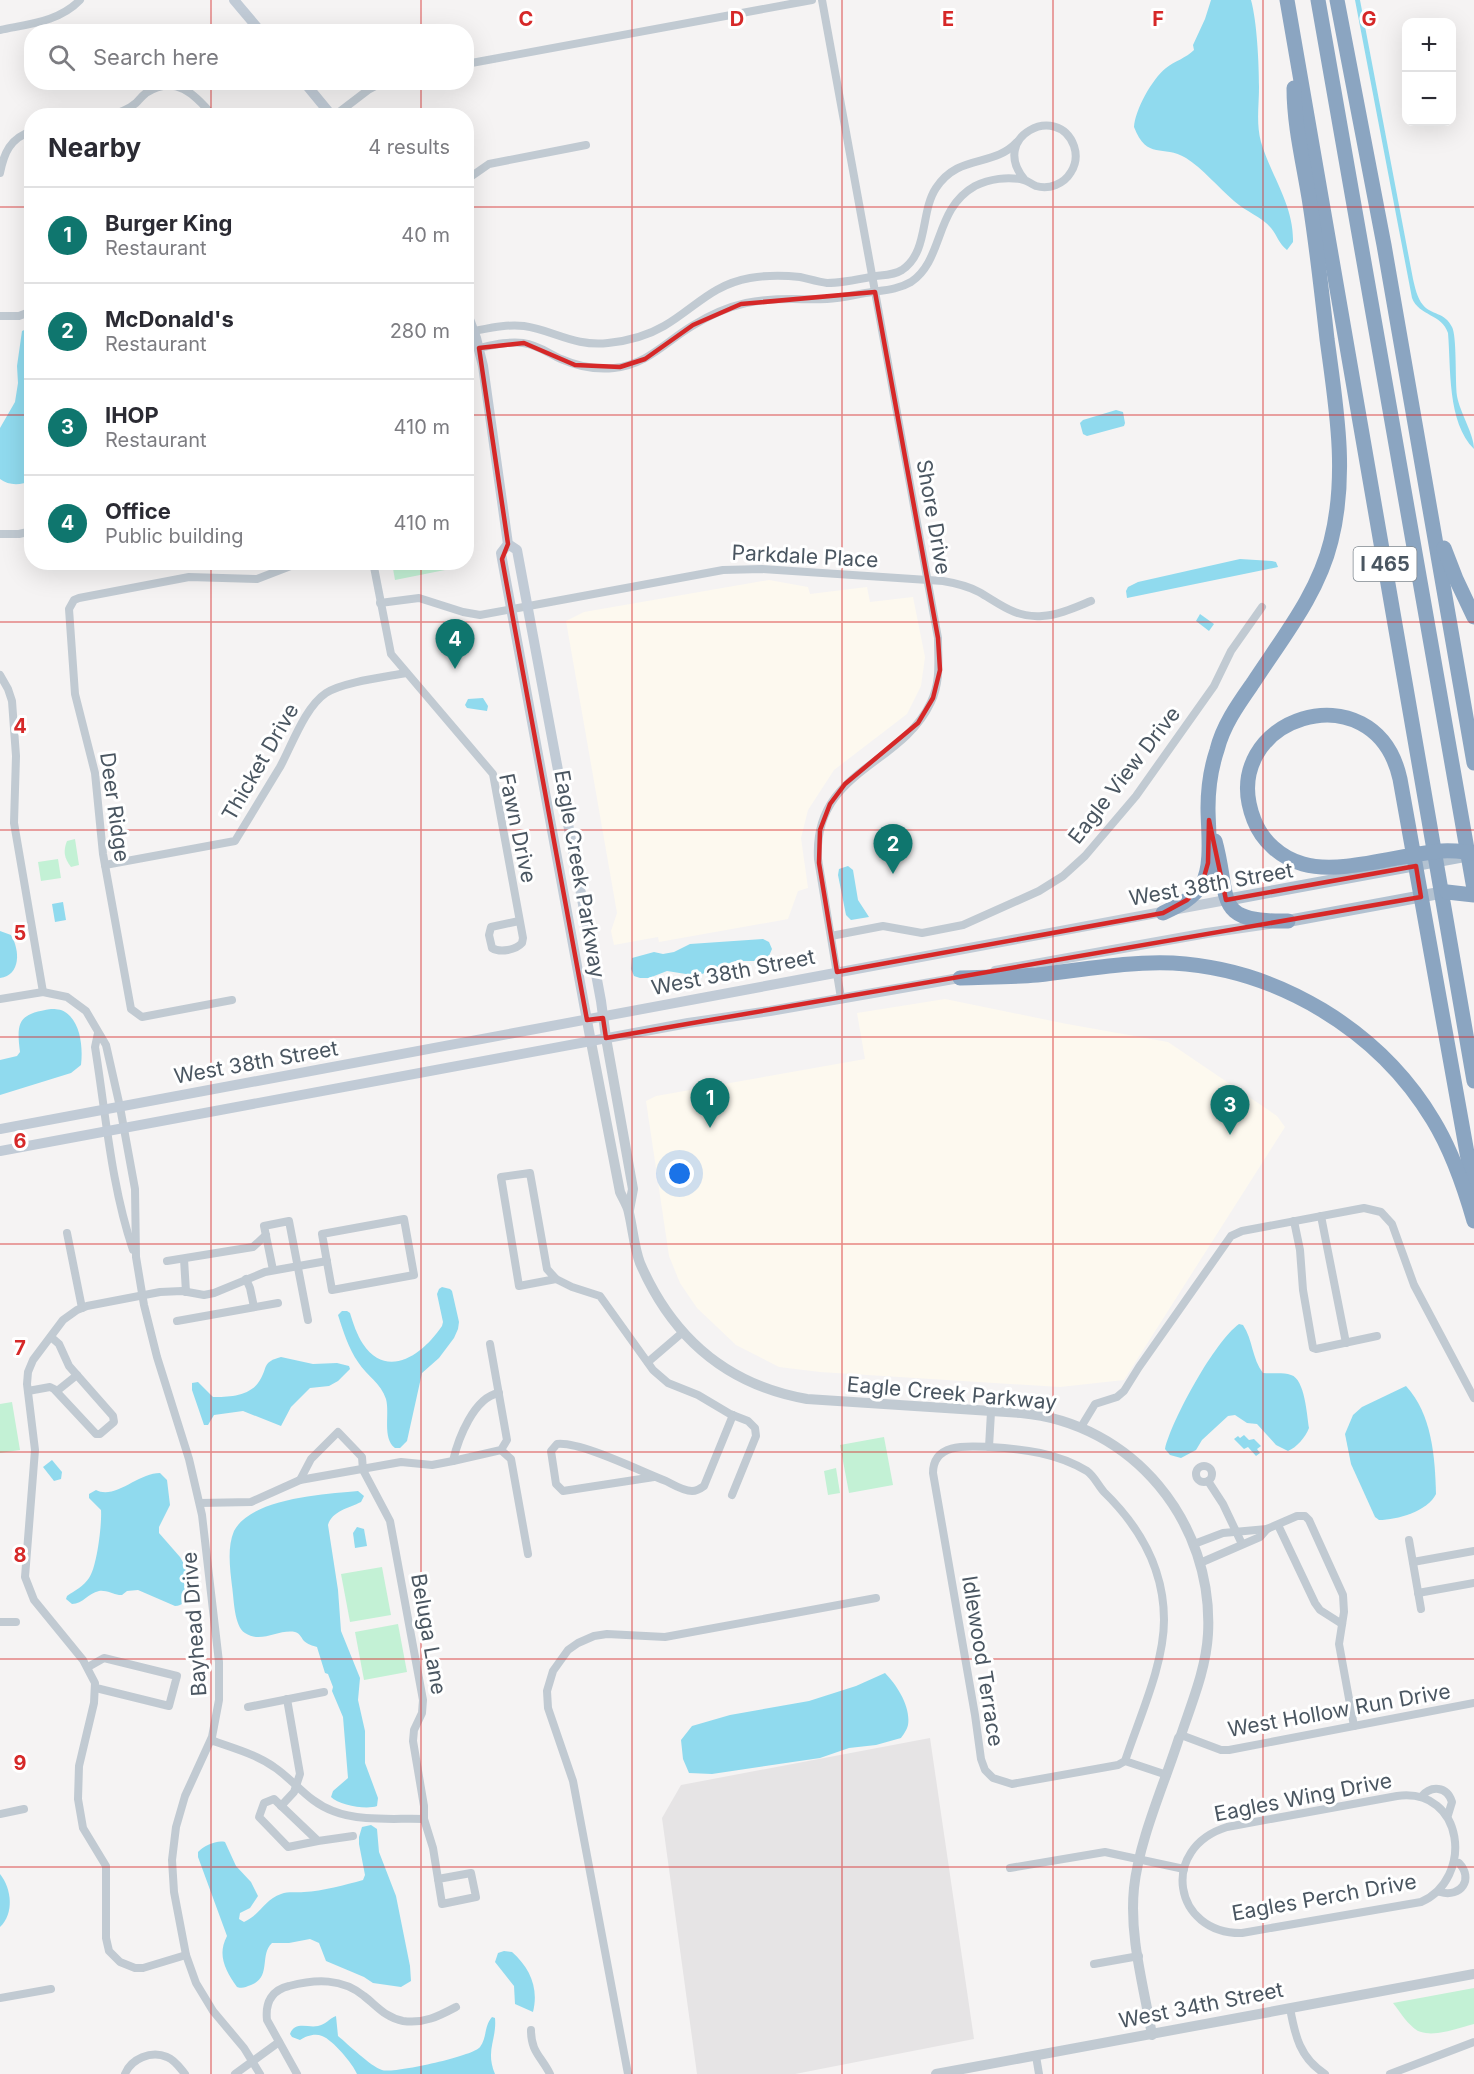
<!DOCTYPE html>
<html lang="en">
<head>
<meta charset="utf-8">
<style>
  body { margin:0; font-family:Inter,sans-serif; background:#f2f2f3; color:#2b2b33 }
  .controls { position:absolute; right:18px; top:18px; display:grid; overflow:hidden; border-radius:12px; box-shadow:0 6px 24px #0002 }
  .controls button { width:54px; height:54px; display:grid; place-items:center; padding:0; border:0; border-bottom:2px solid #e1e1e2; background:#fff; color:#2b2b33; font:30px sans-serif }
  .you { position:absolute; left:680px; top:1174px; width:21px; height:21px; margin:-15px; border:4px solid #fff; border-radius:50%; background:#1a73e8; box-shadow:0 0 0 9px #1a73e833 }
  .badge { display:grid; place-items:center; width:39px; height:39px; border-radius:50%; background:#0f766e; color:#fff; font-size:20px; font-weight:700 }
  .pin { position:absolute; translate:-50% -50px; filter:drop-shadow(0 2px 3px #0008) }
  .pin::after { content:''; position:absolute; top:32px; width:21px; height:18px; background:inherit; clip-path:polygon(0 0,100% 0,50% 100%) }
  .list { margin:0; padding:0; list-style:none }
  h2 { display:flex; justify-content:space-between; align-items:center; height:78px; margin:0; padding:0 24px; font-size:26px }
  h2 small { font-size:20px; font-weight:400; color:#7c7c81 }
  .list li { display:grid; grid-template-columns:39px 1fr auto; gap:18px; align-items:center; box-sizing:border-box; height:96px; padding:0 24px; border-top:2px solid #e1e1e2 }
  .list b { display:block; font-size:22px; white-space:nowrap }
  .list p { margin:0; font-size:20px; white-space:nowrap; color:#7c7c81 }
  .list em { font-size:20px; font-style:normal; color:#7c7c81 }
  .icon { flex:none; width:33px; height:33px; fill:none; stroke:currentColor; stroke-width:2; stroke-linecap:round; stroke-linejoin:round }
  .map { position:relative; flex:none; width:1474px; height:2074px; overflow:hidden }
  .search { position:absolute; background:#fff; box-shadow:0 6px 24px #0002; left:24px; top:24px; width:450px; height:66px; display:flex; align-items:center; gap:15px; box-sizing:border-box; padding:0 21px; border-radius:24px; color:#7c7c81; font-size:22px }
  .panel { position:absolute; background:#fff; box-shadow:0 6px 24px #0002; left:24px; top:108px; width:450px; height:462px; border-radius:24px }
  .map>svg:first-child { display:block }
  .commercial { fill:#fdf9ef }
  .education { fill:#e6e4e5 }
  .green { fill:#c3f1d5 }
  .water { fill:#90daee }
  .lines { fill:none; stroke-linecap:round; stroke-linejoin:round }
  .minor { stroke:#c1cad2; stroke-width:8 }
  .tertiary { stroke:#c1cad2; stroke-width:10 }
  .secondary { stroke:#c1cbd6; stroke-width:10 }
  .primary { stroke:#b3c2d1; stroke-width:12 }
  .motorway { stroke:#8ba5c1; stroke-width:15 }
  .marked { fill:none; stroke:#d62828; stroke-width:4.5; stroke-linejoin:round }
  .grid { fill:none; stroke:#d62828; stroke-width:1.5; stroke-opacity:0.55 }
  .labels { text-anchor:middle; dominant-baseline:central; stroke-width:6; stroke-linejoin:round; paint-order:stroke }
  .shield { fill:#fff; stroke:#808990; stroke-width:1.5 }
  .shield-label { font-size:20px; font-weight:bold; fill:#4a5661 }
  .street-label { font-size:21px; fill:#4a5661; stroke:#fff }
  .grid-label { font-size:20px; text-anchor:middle; font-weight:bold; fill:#d62828; stroke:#fff; stroke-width:6; stroke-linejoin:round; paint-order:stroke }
</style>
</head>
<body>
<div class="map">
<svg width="1474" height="2074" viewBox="0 0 1474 2074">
  <rect width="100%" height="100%" fill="#f5f3f3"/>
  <g class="commercial">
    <path d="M769 580 808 587 810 594 867 587 870 602 913 597 925 657 921 686 907 714 834 770 808 810 801 838 808 888 798 891 788 919 659 942 658 937 614 945 611 931 617 913 566 621 584 612Z"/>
    <path d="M945 999 1067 1024 1168 1042 1277 1116 1285 1127 1124 1380 1060 1387 820 1372 779 1367 736 1345 697 1308 680 1283 669 1256 646 1101 656 1096 865 1059 857 1013Z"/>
  </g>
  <path class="education" d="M930 1738 974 2039 795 2074H697L662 1818 681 1785Z"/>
  <g class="green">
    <path d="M392 563H454L455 568 395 580Z"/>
    <path d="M75 839 79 865 71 867C64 858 63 851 67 841Z"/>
    <path d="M58 859 61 878 41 881 38 862Z"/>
    <path d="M12 1402 20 1450 0 1453V1404Z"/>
    <path d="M884 1437 893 1485 849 1493 840 1445Z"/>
    <path d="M836 1468 840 1493 828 1495 824 1471Z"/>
    <path d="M382 1567 391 1615 350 1622 341 1574Z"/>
    <path d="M398 1624 407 1672 364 1680 355 1632Z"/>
    <path d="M1474 1988V2024C1458 2028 1434 2038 1418 2031 1408 2025 1400 2012 1393 2003Z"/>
  </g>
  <g class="water">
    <path d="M1211 0H1251C1257 22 1259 63 1259 87 1259 106 1256 123 1261 142 1271 176 1294 205 1293 242L1287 250C1279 244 1277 235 1271 228 1262 217 1245 211 1234 201 1219 188 1202 168 1186 158 1163 144 1147 161 1134 127 1135 110 1152 79 1166 68 1175 61 1186 58 1194 50L1193 45 1205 19Z"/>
    <path d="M1355 0H1360L1413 279C1415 287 1417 298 1423 305 1431 315 1445 312 1452 327 1457 336 1455 381 1457 396 1460 413 1474 434 1474 449 1447 422 1451 368 1448 333 1442 314 1419 316 1412 298Z"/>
    <path d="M31 327V481C21 485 9 486 0 479V428L15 402 18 383 17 366 22 331Z"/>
    <path d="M1116 410 1123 412 1125 423 1124 426 1087 436 1083 434 1080 423 1083 420Z"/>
    <path d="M1240 559 1272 561 1276 562 1278 567 1127 598 1126 591 1128 587 1138 582Z"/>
    <path d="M1200 614 1214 624 1209 631 1196 621Z"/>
    <path d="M483 698 488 706 487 711 467 708 465 705 468 699Z"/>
    <path d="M848 866 853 870 858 900 869 917 851 920 846 915 838 875 839 869Z"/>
    <path d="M63 902 66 920 55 922 52 904Z"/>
    <path d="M0 931 11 935C20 950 21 975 0 978Z"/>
    <path d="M763 939 769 942 772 949 768 958 761 961H735L702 974H686L667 971 649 978H640L634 976 631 969 632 958 654 952 663 954 674 952 690 944Z"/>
    <path d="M51 1009C55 1009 61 1009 65 1012 81 1022 83 1048 81 1065L71 1073 0 1095V1060L17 1056 20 1052C16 1021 19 1014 51 1009Z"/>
    <path d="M442 1287 450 1289 452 1291 459 1322 458 1329 454 1338 439 1358 422 1373 407 1441 400 1448H395C382 1438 390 1414 386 1399 381 1383 367 1376 358 1362 349 1349 343 1331 338 1315L342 1311H347L350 1313C353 1323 357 1335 363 1344 388 1381 424 1353 442 1326L443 1322 437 1294 439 1289Z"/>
    <path d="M1239 1324 1243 1325C1253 1340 1252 1359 1263 1373 1272 1374 1283 1372 1291 1375 1305 1379 1307 1416 1309 1428 1305 1438 1297 1447 1288 1451L1276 1445 1257 1424 1247 1423 1235 1415 1228 1416 1202 1440 1196 1450 1181 1458 1170 1455 1165 1449C1172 1419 1215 1341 1239 1324Z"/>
    <path d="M281 1357 313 1364 337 1363 349 1366 350 1369 338 1381 329 1386 310 1388 291 1407 281 1426 243 1411 214 1415 208 1425H204L192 1390V1383L198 1382 213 1397C229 1397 251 1396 260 1380 268 1367 262 1362 281 1357Z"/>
    <path d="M1406 1386C1432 1414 1435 1457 1436 1494 1428 1511 1397 1520 1379 1520L1375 1517 1351 1464 1345 1434 1353 1415 1362 1407Z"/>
    <path d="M1244 1435 1249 1440 1254 1439 1261 1446 1257 1449 1260 1453 1256 1456 1248 1447 1244 1449 1234 1439 1238 1436 1240 1438Z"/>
    <path d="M52 1460 62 1472 61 1479 54 1481 43 1467Z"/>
    <path d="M160 1473 167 1480 170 1505 159 1527V1533L180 1557 190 1575 184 1587 188 1594C185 1601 183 1606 175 1606L138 1590 127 1591 122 1595H119C113 1594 106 1590 99 1591 88 1593 83 1604 72 1604L66 1599 67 1596C74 1591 84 1586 89 1578 97 1567 102 1524 101 1510L89 1498V1494L96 1490C115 1500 138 1473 160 1473Z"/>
    <path d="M358 1491 364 1496 361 1502C349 1508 332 1511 328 1525L338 1590 341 1631 360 1678 358 1700 365 1731V1763L378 1798 377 1806C366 1810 339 1805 331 1797L333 1791 348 1778 343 1717 332 1691 333 1687 328 1674 325 1673 317 1647C313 1646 307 1644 304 1641 301 1638 301 1634 295 1632 278 1629 261 1644 245 1633 234 1626 234 1599 232 1586 230 1569 227 1547 234 1531 251 1498 325 1494 358 1491Z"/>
    <path d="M357 1527 364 1529 367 1546 355 1548 353 1533Z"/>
    <path d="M885 1673C897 1685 911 1707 908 1725 907 1730 903 1735 901 1738L876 1745 849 1748 820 1758 712 1774 689 1773 683 1759 681 1740 692 1726 730 1715 809 1701 856 1686Z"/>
    <path d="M371 1825 377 1829 379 1852 396 1896 410 1966 411 1981 401 1987 373 1983 364 1977 326 1961 319 1943 310 1939 289 1943H272C259 1955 272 1977 251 1985 245 1987 243 1989 237 1987 225 1970 217 1955 227 1936L198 1857V1852C204 1846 216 1840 225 1842L236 1866 251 1882 258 1896 250 1908 240 1913 239 1919 244 1922C259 1916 265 1899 281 1894 289 1891 296 1893 304 1892 323 1891 345 1885 363 1880L365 1875 359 1844V1837L362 1827Z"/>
    <path d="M0 1874C12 1889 14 1914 0 1927Z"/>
    <path d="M504 1951 512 1952C530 1968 539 1988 533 2012L515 2004 514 1986 495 1962 498 1953Z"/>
    <path d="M336 2016 338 2036C348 2044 370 2066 382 2070 392 2074 474 2056 480 2047 487 2038 484 2026 492 2017L495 2018C497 2040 485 2050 495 2074H357C353 2064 333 2040 322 2036 315 2033 306 2036 300 2040L292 2037 290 2034C295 2021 307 2028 318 2026 325 2025 330 2018 336 2016Z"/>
  </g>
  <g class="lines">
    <g class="minor">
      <path d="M822 0 938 638C938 661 941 681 931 702 901 767 813 770 818 859L841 998"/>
      <path d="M0 30C28 24 59 22 80 0"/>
      <path d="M466 64 812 0"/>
      <path d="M106 116C117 113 127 111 136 103 139 100 142 96 146 93 175 74 195 94 213 116"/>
      <path d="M334 116 368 90 383 82"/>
      <path d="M0 173C4 153 10 138 32 131"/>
      <path d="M466 180 489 164 586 145"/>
      <path d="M0 316H19L32 311"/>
      <path d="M474 331C490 328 507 324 524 326 553 330 575 347 608 343 627 341 647 336 664 326 695 308 711 285 750 278 767 275 783 275 800 277 809 279 818 282 827 283 842 283 861 279 876 276 885 275 894 275 902 270 929 252 920 212 936 188 959 153 993 168 1017 142"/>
      <path d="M466 340 476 338"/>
      <path d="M479 348C493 345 509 341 523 343 538 345 548 353 561 359 577 366 595 370 614 368 648 364 664 343 692 326 708 316 728 307 746 303 773 297 800 300 827 299 842 298 858 294 872 292 886 290 899 289 911 282 944 260 934 209 975 186 989 179 1008 176 1024 180 1028 181 1031 184 1036 186 1049 190 1064 184 1071 172 1076 164 1077 155 1074 146 1058 102 988 137 1025 180"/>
      <path d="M0 534H19L32 531"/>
      <path d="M373 562 391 654 493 774 523 938 522 943C516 950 500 953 492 948L489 935 491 927 519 921"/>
      <path d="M380 603 419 598 463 612 480 615 723 570 762 569 943 581C955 583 968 586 979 592 1000 604 1015 618 1042 616 1059 615 1076 607 1091 601"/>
      <path d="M0 675 8 689 12 701 16 756 14 823 43 992"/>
      <path d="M105 865 235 841C250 816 265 792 280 767 292 745 305 707 326 693 343 682 385 677 406 673"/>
      <path d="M831 936 883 926 922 933 963 925 1039 891 1063 876 1085 856 1136 796 1214 686 1231 651 1262 607"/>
      <path d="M0 999 43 992 67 997 86 1011 106 1045 120 1107 135 1189 136 1257 144 1305 157 1357 189 1459 202 1515 219 1662V1700L212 1737 185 1796 176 1827 172 1860 174 1892 186 1955 196 1983 213 2011 244 2048 260 2074"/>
      <path d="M232 1000 142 1017 131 1009 103 854 95 773 75 694 69 609 74 600 79 598 189 577 257 579 301 562"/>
      <path d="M98 1033 95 1047C106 1115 111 1185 133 1250"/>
      <path d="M530 1173 547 1269 556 1279 519 1286 501 1177Z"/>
      <path d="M1321 1216 1346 1343"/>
      <path d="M404 1219 414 1275 332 1290 322 1234Z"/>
      <path d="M1294 1221 1300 1250 1303 1290 1313 1348 1316 1349 1377 1336"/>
      <path d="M67 1233 82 1308"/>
      <path d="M184 1259 186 1292"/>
      <path d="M167 1261 253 1247 266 1235"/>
      <path d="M273 1270 264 1226 289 1221 308 1320"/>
      <path d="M246 1279 250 1288 254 1307"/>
      <path d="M556 1279 572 1287 600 1296 653 1370 668 1383 698 1395 730 1414 748 1421 755 1428 756 1436 732 1495"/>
      <path d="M177 1321 278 1303"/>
      <path d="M648 1362 683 1332"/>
      <path d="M28 1391 50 1387 54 1389 96 1434H100L114 1422 113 1416 69 1366 59 1344 51 1337"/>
      <path d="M57 1391 77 1375"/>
      <path d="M1081 1427 1095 1404 1117 1397 1124 1391 1139 1367 1231 1236 1242 1231 1364 1208 1381 1212 1392 1224 1414 1285 1474 1398"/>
      <path d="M989 1447 991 1412"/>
      <path d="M501 1450 511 1459 528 1554"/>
      <path d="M453 1461 501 1450 507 1440 490 1344"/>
      <circle cx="1204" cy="1474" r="8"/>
      <path d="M654 1477 563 1491 556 1484 551 1451 557 1444C580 1441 642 1472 666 1481 674 1485 683 1491 692 1491 697 1491 700 1489 704 1486L733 1415"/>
      <path d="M300 1480 401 1462 432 1465 453 1461C458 1439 474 1397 499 1393"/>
      <path d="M1208 1481 1223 1504 1242 1544"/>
      <path d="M200 1503 251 1502 300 1480 311 1459 338 1432 362 1457 363 1470 390 1521 423 1700 422 1713 414 1730 413 1741 424 1806V1819L433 1848 438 1879"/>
      <path d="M1278 1525 1315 1603 1320 1610 1342 1624"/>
      <path d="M1409 1540 1421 1609"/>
      <path d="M1194 1544 1223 1533 1267 1529 1297 1516H1305L1309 1520 1343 1595 1344 1612 1339 1644 1354 1726"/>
      <path d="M1413 1562 1474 1551"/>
      <path d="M1200 1563 1260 1537 1267 1529"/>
      <path d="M1418 1593 1474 1583"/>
      <path d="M0 1622H16"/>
      <path d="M88 1667 104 1658 177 1676 169 1706 96 1688"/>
      <path d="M248 1707 324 1692"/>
      <path d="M1179 1738 1181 1735 1221 1750H1229L1474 1703"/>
      <path d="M211 1740C232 1748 256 1754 274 1767 295 1781 308 1802 333 1811 360 1822 395 1818 424 1819"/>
      <path d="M1125 1761C1139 1718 1164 1665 1164 1620 1164 1569 1140 1527 1104 1492 1098 1485 1094 1476 1087 1471 1057 1453 1024 1449 990 1447 969 1446 933 1442 933 1473L975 1715 981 1759 985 1770 993 1778 1012 1784 1118 1765 1125 1761 1167 1775"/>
      <path d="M1397 1796C1465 1787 1474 1879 1421 1902L1242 1933C1173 1934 1159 1848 1227 1827Z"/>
      <path d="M1421 1797C1431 1785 1447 1786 1452 1802L1448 1815"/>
      <path d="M281 1806 294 1792 300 1774 287 1699"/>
      <path d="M0 1814 24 1809"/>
      <path d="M318 1841 288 1847 259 1817 264 1803 274 1799 318 1841 353 1836"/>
      <path d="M1010 1868 1105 1852 1184 1869"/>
      <path d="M471 1873 476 1897 442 1904 438 1879Z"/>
      <path d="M1440 1892C1461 1898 1474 1879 1459 1863"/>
      <path d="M186 1955 143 1968H135L120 1962 109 1951 106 1938V1866L83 1828 78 1799 79 1766 94 1703 95 1683 83 1660 34 1600 25 1577 35 1450 27 1384 28 1372 33 1360 63 1320 77 1310 87 1306 160 1292 182 1291 204 1295 214 1293 265 1272 327 1261"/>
      <path d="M1094 1964 1139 1956"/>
      <path d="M0 1998 51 1989"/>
      <path d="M1290 2008C1295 2036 1300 2058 1325 2074"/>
      <path d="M531 2030C531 2052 541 2056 550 2074"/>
      <path d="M1036 2056 1039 2074"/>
      <path d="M125 2074C131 2059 151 2050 167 2057 175 2060 180 2068 185 2074"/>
      <path d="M235 2074 279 2042"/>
      <path d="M297 2074 267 2020C265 2002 272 1990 289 1986 316 1979 342 1978 364 1996 377 2006 386 2018 403 2021 424 2024 439 2016 456 2007"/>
      <path d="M628 2074 573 1781 548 1708 547 1691 553 1671 568 1650 578 1643 594 1636 607 1634 665 1637 876 1598"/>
      <path d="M1390 2074 1474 2042"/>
    </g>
    <g class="tertiary">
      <path d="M606 1038 633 1189 629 1210"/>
      <path d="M591 1042 620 1192C623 1199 628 1206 629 1213 633 1230 634 1247 640 1263 672 1337 727 1385 807 1399L1021 1413C1133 1423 1214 1523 1208 1634 1206 1669 1192 1702 1181 1735"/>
      <path d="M1152 2035C1144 1987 1129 1937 1134 1888 1139 1840 1164 1785 1179 1738"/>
      <path d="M936 2074 1474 1974"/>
    </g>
    <g class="secondary">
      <path d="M234 0 261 32"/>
      <path d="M304 82 332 116"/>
      <path d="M466 311 476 338 483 366 508 544 517 550 601 1001 606 1038"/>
      <path d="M508 544 501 553 502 559 591 1042"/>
      <path d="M995 971 1207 933 1269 924"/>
      <path d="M0 1129 1226 900"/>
      <path d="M0 1151 688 1023 770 1011 965 977"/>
    </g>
    <g class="primary">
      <path d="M1226 900 1470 855"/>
      <path d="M1288 921 1450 891"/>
    </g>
    <g class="motorway">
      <path d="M1287 0 1474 1081"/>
      <path d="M1318 0 1474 889"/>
      <path d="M1337 0 1384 245 1474 763"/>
      <path d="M1444 548 1456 579 1474 617"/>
      <path d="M1215 841C1231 898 1211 923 1288 921"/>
      <path d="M1474 853C1464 852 1453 850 1442 851 1402 854 1341 875 1303 864 1281 858 1262 841 1254 820 1214 718 1375 666 1400 779L1474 1192"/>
      <path d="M1447 892 1474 895"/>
      <path d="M1163 913C1178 906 1193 899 1202 884 1213 866 1208 829 1208 808 1208 789 1211 768 1217 750 1223 725 1239 703 1253 683 1283 637 1318 594 1331 541 1348 474 1336 406 1327 339 1322 294 1317 249 1310 204 1304 165 1294 127 1294 88"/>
      <path d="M960 978C986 977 1012 977 1037 975 1083 970 1127 961 1173 963 1278 969 1379 1030 1433 1120 1452 1151 1464 1186 1474 1221"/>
    </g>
  </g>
  <path class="marked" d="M875 292 938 638 940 670 933 698 918 723 845 784 830 804 820 830 819 863 837 972 1163 913 1187 900 1202 884 1208 863 1209 820 1226 900 1416 866 1421 897 606 1038 603 1018 587 1020 502 559 508 544 479 348 524 343 575 365 620 367 645 359 693 325 741 304Z"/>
  <path class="grid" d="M211 0V32M421 0V32M632 0V2074M842 0V2074M1053 0V2074M1263 0V2074M211 82V116M421 82V116M0 207H32M466 207H1474M0 415H32M466 415H1474M211 562V2074M421 562V2074M0 622H1474M0 830H1474M0 1037H1474M0 1244H1474M0 1452H1474M0 1659H1474M0 1867H1474"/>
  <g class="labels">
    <rect class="shield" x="1353.5" y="547" width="63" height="34" rx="4.5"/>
    <g class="shield-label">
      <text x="1385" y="564">I 465</text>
    </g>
    <g class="street-label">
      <text transform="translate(934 517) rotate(80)">Shore Drive</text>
      <text transform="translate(805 556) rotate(3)">Parkdale Place</text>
      <text transform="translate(260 762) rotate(-60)">Thicket Drive</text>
      <text transform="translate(1124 775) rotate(-52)">Eagle View Drive</text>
      <text transform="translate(115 807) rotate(82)">Deer Ridge</text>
      <text transform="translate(518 828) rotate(78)">Fawn Drive</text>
      <text transform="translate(580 874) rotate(80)">Eagle Creek Parkway</text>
      <text transform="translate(1211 884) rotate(-10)">West 38th Street</text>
      <text transform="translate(733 972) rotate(-11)">West 38th Street</text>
      <text transform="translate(256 1062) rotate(-10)">West 38th Street</text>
      <text transform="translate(952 1393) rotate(5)">Eagle Creek Parkway</text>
      <text transform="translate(194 1624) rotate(-94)">Bayhead Drive</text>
      <text transform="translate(429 1634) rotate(80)">Beluga Lane</text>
      <text transform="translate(983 1661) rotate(81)">Idlewood Terrace</text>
      <text transform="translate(1339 1710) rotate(-10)">West Hollow Run Drive</text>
      <text transform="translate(1303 1797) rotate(-11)">Eagles Wing Drive</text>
      <text transform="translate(1324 1897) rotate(-10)">Eagles Perch Drive</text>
      <text transform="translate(1201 2005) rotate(-11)">West 34th Street</text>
    </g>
  </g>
  <g class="grid-label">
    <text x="526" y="26">C</text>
    <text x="737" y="26">D</text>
    <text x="948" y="26">E</text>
    <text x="1158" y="26">F</text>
    <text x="1369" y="26">G</text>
    <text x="20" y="733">4</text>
    <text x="20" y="940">5</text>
    <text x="20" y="1148">6</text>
    <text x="20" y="1355">7</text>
    <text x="20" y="1562">8</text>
    <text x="20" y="1770">9</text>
  </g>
</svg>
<div class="controls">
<button>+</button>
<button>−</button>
</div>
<div class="you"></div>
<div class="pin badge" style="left:710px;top:1128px">1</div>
<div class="pin badge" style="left:893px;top:874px">2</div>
<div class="pin badge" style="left:1230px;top:1135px">3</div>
<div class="pin badge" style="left:455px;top:669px">4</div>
<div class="search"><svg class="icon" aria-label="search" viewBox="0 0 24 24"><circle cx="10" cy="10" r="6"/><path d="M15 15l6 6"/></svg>Search here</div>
<section class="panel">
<h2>Nearby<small>4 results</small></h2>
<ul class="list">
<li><span class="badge">1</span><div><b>Burger King</b><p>Restaurant</p></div><em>40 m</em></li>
<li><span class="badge">2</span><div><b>McDonald's</b><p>Restaurant</p></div><em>280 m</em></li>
<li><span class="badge">3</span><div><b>IHOP</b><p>Restaurant</p></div><em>410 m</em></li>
<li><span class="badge">4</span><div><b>Office</b><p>Public building</p></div><em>410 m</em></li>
</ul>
</section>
</div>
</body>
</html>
